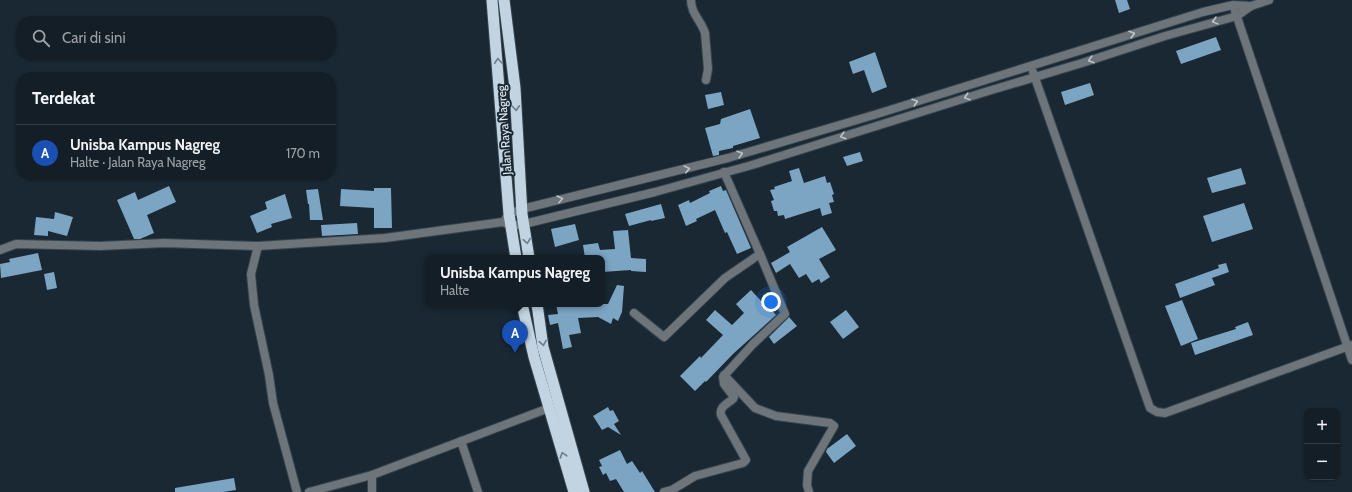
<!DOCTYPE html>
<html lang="id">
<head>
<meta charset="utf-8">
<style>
  body { margin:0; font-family:Cabin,sans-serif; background:#202b32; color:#f1f3f6 }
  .controls { position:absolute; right:12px; bottom:12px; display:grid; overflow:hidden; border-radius:8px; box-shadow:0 1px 3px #0004 }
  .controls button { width:36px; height:36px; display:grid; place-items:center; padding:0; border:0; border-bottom:1px solid #323c43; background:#131e26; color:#f1f3f6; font:20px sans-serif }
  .you { position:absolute; left:771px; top:302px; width:14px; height:14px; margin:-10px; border:3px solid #fff; border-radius:50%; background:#1a73e8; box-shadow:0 0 0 6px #1a73e833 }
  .badge { display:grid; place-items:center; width:26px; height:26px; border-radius:50%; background:#f1a17d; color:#fff; font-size:13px; font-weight:700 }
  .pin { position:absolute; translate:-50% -33px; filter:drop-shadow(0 1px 2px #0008) }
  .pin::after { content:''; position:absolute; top:21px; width:14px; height:12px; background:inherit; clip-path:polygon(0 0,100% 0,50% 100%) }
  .popup { position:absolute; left:425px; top:255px; width:180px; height:52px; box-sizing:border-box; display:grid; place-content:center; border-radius:8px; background:#131e26; filter:drop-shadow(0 1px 3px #0005); font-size:13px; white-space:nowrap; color:#9da2a7 }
  .popup b { font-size:15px; color:#f1f3f6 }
  .popup::after { content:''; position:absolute; left:50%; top:100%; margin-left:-8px; border:8px solid transparent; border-top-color:#131e26 }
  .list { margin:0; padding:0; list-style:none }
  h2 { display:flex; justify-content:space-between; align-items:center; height:52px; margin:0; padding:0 16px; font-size:17px }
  h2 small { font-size:13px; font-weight:400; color:#9da2a7 }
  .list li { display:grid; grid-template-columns:26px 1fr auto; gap:12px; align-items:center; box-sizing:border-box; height:56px; padding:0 16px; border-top:1px solid #323c43 }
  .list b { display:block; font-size:15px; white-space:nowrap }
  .list p { margin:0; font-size:13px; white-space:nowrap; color:#9da2a7 }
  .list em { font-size:13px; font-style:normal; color:#9da2a7 }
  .icon { flex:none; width:22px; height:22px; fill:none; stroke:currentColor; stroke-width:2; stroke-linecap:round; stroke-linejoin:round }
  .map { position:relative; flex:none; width:1352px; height:492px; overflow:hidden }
  .search { position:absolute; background:#131e26; box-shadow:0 1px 3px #0004; left:16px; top:16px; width:320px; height:44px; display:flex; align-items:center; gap:10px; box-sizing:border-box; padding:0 14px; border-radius:16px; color:#9da2a7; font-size:15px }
  .panel { position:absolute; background:#131e26; box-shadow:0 1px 3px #0004; left:16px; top:72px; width:320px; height:108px; border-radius:16px }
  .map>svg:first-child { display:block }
  .building { fill:#7ca4c3 }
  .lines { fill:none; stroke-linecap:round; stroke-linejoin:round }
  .minor-casing { stroke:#36444e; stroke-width:10 }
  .trunk-casing { stroke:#36444e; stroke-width:13 }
  .minor { stroke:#6d747a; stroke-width:8 }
  .trunk { stroke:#c2d4e1; stroke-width:11 }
  .oneway { stroke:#bcc4cb }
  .oneway2 { stroke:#6e7e8a }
  .labels { text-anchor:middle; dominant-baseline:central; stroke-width:4; stroke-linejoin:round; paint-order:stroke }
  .street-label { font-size:12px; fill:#e6eff7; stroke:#192833 }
</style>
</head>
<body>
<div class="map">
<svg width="1352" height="492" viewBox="0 0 1352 492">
  <rect width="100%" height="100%" fill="#192833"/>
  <g class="building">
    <path d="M1115 0H1127L1130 9 1119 13Z"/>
    <path d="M1216 37 1221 50 1181 64 1176 51Z"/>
    <path d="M875 52 887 87 872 93 864 70 853 74 849 62Z"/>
    <path d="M1090 83 1094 95 1065 105 1061 92Z"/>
    <path d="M721 92 724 105 708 109 705 95Z"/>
    <path d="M750 109 760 138 733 146V148L719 151V155L713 156 705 128 720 124 721 119Z"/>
    <path d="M860 152 863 161 847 166 843 157Z"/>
    <path d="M799 168 804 183 825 176 827 183 830 182 834 194 832 195 834 202 829 203 832 213 822 216 820 208 785 219 784 215 778 216 777 211H774L771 201 774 200 770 190 775 189 774 187 792 181 789 171Z"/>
    <path d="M1241 168 1246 184 1212 193 1207 178Z"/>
    <path d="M169 186 176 202 147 215 154 233 140 239H134L117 200 135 192 138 200Z"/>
    <path d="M721 186 723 191 726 190 751 248 737 254 727 232 725 233 715 210 696 219 697 221 686 226 678 205 689 200 690 203 710 193 709 191Z"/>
    <path d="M374 188H391L392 228H374V208L340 206 341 189 374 191Z"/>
    <path d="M318 189 323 220H310L309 204H308L306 190Z"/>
    <path d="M285 194 292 218 271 224 272 227 257 233 250 216 267 209 265 202Z"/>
    <path d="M1244 203 1253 229 1212 242 1203 216Z"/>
    <path d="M661 204 665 218 651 221V220L629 226 625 214Z"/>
    <path d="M55 212 73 217 67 236 48 231V236L34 235 36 217 54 219Z"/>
    <path d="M357 223 358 234 322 236 321 225Z"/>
    <path d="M575 224 579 240 555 247 551 229Z"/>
    <path d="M822 227 836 250 819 259 830 277 821 283 819 279 812 283 806 274 799 278 790 264 776 273 771 263 790 252 787 247Z"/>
    <path d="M628 230 631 258 646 259V272L631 271V270L602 272V258H585L583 245 598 243 600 250 615 249 613 231Z"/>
    <path d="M38 253 42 270 1 278 0 264 10 262 9 259Z"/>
    <path d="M1226 263 1229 272 1212 278 1215 285 1180 298 1175 284 1219 268 1218 265Z"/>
    <path d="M54 272 57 288 47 290 44 274Z"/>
    <path d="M617 285 624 286 622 312 618 321 613 318 611 324 598 317 578 318 581 333 569 335 572 347 563 349 558 323 550 325 548 315 558 314 556 304H608Z"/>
    <path d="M751 290 762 302 764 301 776 315 733 354 706 382 705 381 695 391 680 376 700 356 701 358 723 335 706 320 715 310 732 325 744 313 736 304Z"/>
    <path d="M1182 300 1198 339 1181 346 1165 306Z"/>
    <path d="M846 310 859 327 843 339 830 322Z"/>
    <path d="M789 317 797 326 774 344 769 337Z"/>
    <path d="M1248 322 1253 335 1195 355 1191 343 1236 329 1235 327Z"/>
    <path d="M608 407 610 411 613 410 619 421 614 424 621 435 608 427 602 430 593 416Z"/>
    <path d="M847 434 856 446 834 463 826 452 827 449Z"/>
    <path d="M620 450 627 464 632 461 640 473 642 471 655 492H624L616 479 610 481 606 473 603 475 599 467 602 466 599 460Z"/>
    <path d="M234 478 236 490 223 492H175V488Z"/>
  </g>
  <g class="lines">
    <defs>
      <g id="minor">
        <path d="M691 0C691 14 701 20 705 33L708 69 706 80"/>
        <path d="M1235 11 1352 360"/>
        <path d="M1033 72 1150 408 1157 412 1165 413 1352 345"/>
        <path d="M506 218 509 214 522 209 728 158 877 114 1203 12 1233 5 1251 6"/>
        <path d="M258 246 251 274 254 305 269 375 273 403 297 492"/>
        <path d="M0 250 16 244 100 246 164 243 258 246 385 238 503 222 511 226 524 224 655 192 752 165 985 92 1082 63 1165 36 1237 16 1251 6 1269 0"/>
        <path d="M634 313 664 337 725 278 760 254 724 172"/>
        <path d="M724 375 755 408 776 416 830 423 834 426 808 471 807 485 809 492"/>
        <path d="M461 441 478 492"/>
        <path d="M309 492 372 475"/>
        <path d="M372 492V475L549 408"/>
        <path d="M664 492 672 490 695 476 743 463 746 460 721 415C719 407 727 404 733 399L734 397 724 384 723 377 753 344 785 314 760 254"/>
      </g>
      <g id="trunk">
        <path d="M492 0 509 214 516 258"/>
        <path d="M504 0 515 88 522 214 529 258"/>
        <path d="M522 304 534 357 574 492"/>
        <path d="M537 304 543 347 584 492"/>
      </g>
    </defs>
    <use href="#minor" class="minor-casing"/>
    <use href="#trunk" class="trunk-casing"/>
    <use href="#minor" class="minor"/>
    <use href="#trunk" class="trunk"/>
  </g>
  <defs><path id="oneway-chevron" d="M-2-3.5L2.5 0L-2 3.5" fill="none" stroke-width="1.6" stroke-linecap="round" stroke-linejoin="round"/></defs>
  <g class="oneway">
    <use href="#oneway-chevron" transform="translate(1215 21) rotate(165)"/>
    <use href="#oneway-chevron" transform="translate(1132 34) rotate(-17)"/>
    <use href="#oneway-chevron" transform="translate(1091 60) rotate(162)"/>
    <use href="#oneway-chevron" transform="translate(967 97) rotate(163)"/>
    <use href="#oneway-chevron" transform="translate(915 102) rotate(-17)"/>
    <use href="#oneway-chevron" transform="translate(843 136) rotate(163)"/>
    <use href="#oneway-chevron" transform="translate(740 154) rotate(-16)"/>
    <use href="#oneway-chevron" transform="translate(687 169) rotate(-13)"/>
    <use href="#oneway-chevron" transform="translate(560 199) rotate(-14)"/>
  </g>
  <g class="oneway2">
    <use href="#oneway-chevron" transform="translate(498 61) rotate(-93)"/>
    <use href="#oneway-chevron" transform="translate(516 108) rotate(87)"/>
    <use href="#oneway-chevron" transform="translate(527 241) rotate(81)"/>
    <use href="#oneway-chevron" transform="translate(543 343) rotate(80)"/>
    <use href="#oneway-chevron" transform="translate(563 455) rotate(-107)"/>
  </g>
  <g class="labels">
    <g class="street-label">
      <text transform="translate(504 130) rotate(-94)">Jalan Raya Nagreg</text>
    </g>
  </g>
</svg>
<div class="controls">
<button>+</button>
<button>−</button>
</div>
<div class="you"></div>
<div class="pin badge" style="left:515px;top:353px;background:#1a4fb4">A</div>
<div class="popup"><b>Unisba Kampus Nagreg</b>Halte</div>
<div class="search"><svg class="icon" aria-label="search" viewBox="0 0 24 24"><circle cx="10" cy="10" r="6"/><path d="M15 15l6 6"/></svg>Cari di sini</div>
<section class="panel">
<h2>Terdekat<small></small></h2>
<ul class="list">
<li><span class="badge" style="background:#1a4fb4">A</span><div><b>Unisba Kampus Nagreg</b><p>Halte · Jalan Raya Nagreg</p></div><em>170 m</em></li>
</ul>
</section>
</div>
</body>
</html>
